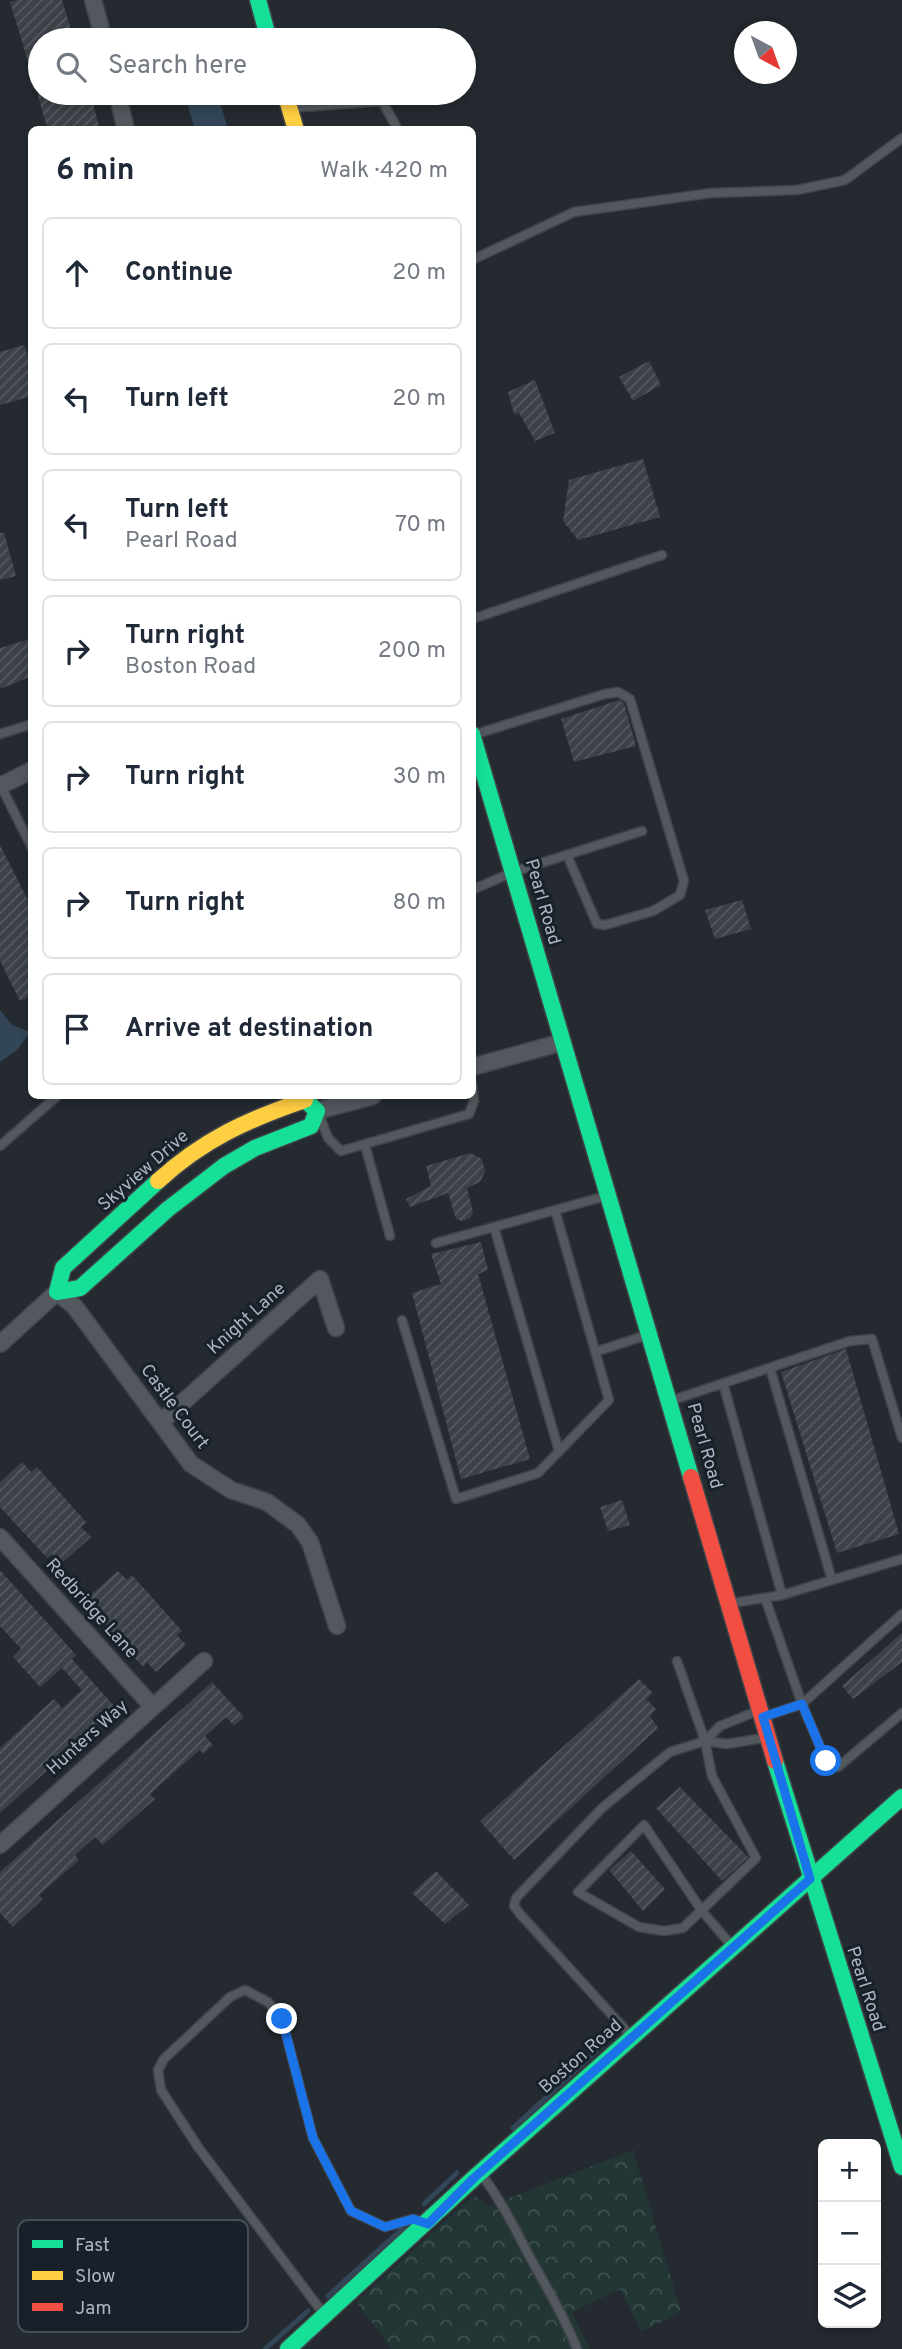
<!DOCTYPE html>
<html lang="en">
<head>
<meta charset="utf-8">
<style>
  body { margin:0; font-family:Overpass,sans-serif; background:#f6f6f7; color:#1f2937 }
  .controls { position:absolute; right:21px; bottom:21px; display:grid; overflow:hidden; border-radius:10px; box-shadow:0 4px 10px #0003 }
  .controls button { width:63px; height:63px; display:grid; place-items:center; padding:0; border:0; border-bottom:2px solid #e0e1e3; background:#fff; color:#1f2937; font:35px sans-serif }
  .compass { position:absolute; left:734px; top:21px; width:63px; height:63px; border-radius:50%; background:#fff; box-shadow:0 4px 10px #0003; rotate:139deg }
  .stop { position:absolute; width:21px; height:21px; margin:-16px; border:5px solid #1a73e8; border-radius:50%; background:#fff }
  .stop.end { background:#1a73e8; border-color:#fff; box-shadow:0 2px 7px #0008 }
  .list { margin:0; padding:0; list-style:none }
  h2 { display:flex; justify-content:space-between; align-items:center; height:91px; margin:0; padding:0 28px; font-size:30px }
  h2 small { font-size:23px; font-weight:400; color:#747a83 }
  .list li { display:grid; grid-template-columns:46px 1fr auto; gap:21px; align-items:center; box-sizing:border-box; height:112px; margin:0 14px 14px; padding:0 14px; border:2px solid #e0e1e3; border-radius:10px }
  .list b { display:block; font-size:26px; white-space:nowrap }
  .list p { margin:0; font-size:23px; white-space:nowrap; color:#747a83 }
  .list em { font-size:23px; font-style:normal; color:#747a83 }
  .icon { flex:none; width:38px; height:38px; fill:none; stroke:currentColor; stroke-width:2; stroke-linecap:round; stroke-linejoin:round }
  .map { position:relative; flex:none; width:902px; height:2349px; overflow:hidden }
  .search { position:absolute; background:#fff; box-shadow:0 4px 10px #0003; left:28px; top:28px; width:448px; height:77px; display:flex; align-items:center; gap:18px; box-sizing:border-box; padding:0 24px; border-radius:38px; color:#747a83; font-size:26px }
  .panel { position:absolute; background:#fff; box-shadow:0 4px 10px #0003; left:28px; top:126px; width:448px; height:973px; border-radius:10px }
  .map>svg:first-child { display:block }
  .forest { fill:url(#forest-crowns) }
  .water { fill:#324658 }
  .lines { fill:none; stroke-linecap:round; stroke-linejoin:round }
  .stream { stroke:#324658; stroke-width:5 }
  .building { fill:url(#building-hatch) }
  .lane-casing { stroke:#404449; stroke-width:11 }
  .street-casing { stroke:#404449; stroke-width:19 }
  .fast-casing { stroke:#404449; stroke-width:19 }
  .slow-casing { stroke:#404449; stroke-width:19 }
  .jam-casing { stroke:#404449; stroke-width:19 }
  .lane { stroke:#53585e; stroke-width:8 }
  .street { stroke:#53585e; stroke-width:16 }
  .fast { stroke:#16e098; stroke-width:16 }
  .slow { stroke:#ffcf43; stroke-width:16 }
  .jam { stroke:#f24e42; stroke-width:16 }
  .route { stroke:#1a73e8; stroke-width:9 }
  .labels { text-anchor:middle; dominant-baseline:central; stroke-width:6; stroke-linejoin:round; paint-order:stroke }
  .street-label { font-size:18px; fill:#acb7c3; stroke:#18212a }
  .key { fill:#18212a; stroke:#444e58; stroke-width:2 }
  .key-label { font-size:19px; fill:#acb7c3 }
</style>
</head>
<body>
<div class="map">
<svg width="902" height="2349" viewBox="0 0 902 2349">
  <defs>
    <pattern id="forest-crowns" width="20" height="18" patternUnits="userSpaceOnUse" patternTransform="scale(1.75)"><rect width="20" height="18" fill="#223636"/><path d="M2 6a3 3 0 1 1 6 0M12 15a3 3 0 1 1 6 0" fill="none" stroke="#3f5151"/></pattern>
    <pattern id="building-hatch" width="6" height="6" patternUnits="userSpaceOnUse" patternTransform="scale(1.75)"><rect width="6" height="6" fill="#3c4147"/><path d="M-1 1l2-2M0 6l6-6M5 7l2-2" fill="none" stroke="#565a60"/></pattern>
  </defs>
  <rect width="100%" height="100%" fill="#242a30"/>
  <path class="forest" d="M633 2150 681 2312 641 2332 620 2289 572 2312 590 2349H392L356 2302 474 2195 489 2206Z"/>
  <g class="water">
    <path d="M184 93H217L228 129H195Z"/>
    <path d="M0 1010 12 1025 30 1032 18 1049 0 1062Z"/>
  </g>
  <g class="lines">
    <g class="stream">
      <path d="M513 2128 603 2045"/>
      <path d="M424 2204 457 2173"/>
      <path d="M328 2296 403 2228"/>
      <path d="M265 2349 308 2311"/>
    </g>
  </g>
  <g class="building">
    <path d="M18 0H62L74 40H40V91H37L10 2Z"/>
    <path d="M37 93H90L100 130H48Z"/>
    <path d="M24 345 32 366V396L0 405V352Z"/>
    <path d="M649 361 661 385 633 401 619 377Z"/>
    <path d="M535 380 555 433 535 441 519 413 514 414 508 392Z"/>
    <path d="M643 459 660 517 578 540 563 521 569 480Z"/>
    <path d="M0 533H4L16 576 0 580Z"/>
    <path d="M32 638V676L0 689V648Z"/>
    <path d="M619 700 624 703 636 746 574 762 561 719Z"/>
    <path d="M0 845 32 908V996L20 1001 0 961Z"/>
    <path d="M742 900 751 929 715 939 705 910Z"/>
    <path d="M470 1153 482 1159 485 1172 480 1182 467 1188 473 1212 470 1218 462 1221 456 1219 448 1193 410 1207 406 1199 431 1186 426 1166Z"/>
    <path d="M481 1242 488 1270 478 1274 530 1459 461 1479 412 1293 441 1284 431 1254Z"/>
    <path d="M846 1349 899 1534 837 1553 781 1372Z"/>
    <path d="M22 1462 31 1472 37 1467 86 1522 81 1527 91 1537 61 1564 52 1554 47 1558 0 1507V1482Z"/>
    <path d="M622 1500 630 1525 608 1531 600 1507Z"/>
    <path d="M0 1570 76 1655 72 1659 116 1708 0 1813V1748L54 1699 62 1708 82 1690 62 1668 40 1687 13 1657 21 1649 0 1626Z"/>
    <path d="M118 1571 127 1580 132 1575 182 1631 177 1635 186 1645 156 1672 147 1662 143 1667 92 1611 97 1607 88 1597Z"/>
    <path d="M902 1633V1662L853 1699 842 1686Z"/>
    <path d="M639 1679 653 1693 646 1699 656 1709 650 1716 658 1728 514 1860 480 1821Z"/>
    <path d="M212 1682 244 1717 234 1726 226 1717 205 1736 213 1745 203 1754 200 1750 179 1768 150 1794 155 1799 103 1845 95 1837 75 1855 79 1860 39 1895 43 1899 13 1927 0 1913V1872Z"/>
    <path d="M680 1787 748 1857 722 1881 656 1808Z"/>
    <path d="M631 1851 665 1889 643 1911 609 1870Z"/>
    <path d="M436 1871 469 1905 445 1924 412 1893Z"/>
  </g>
  <g class="lines">
    <defs>
      <g id="lane">
        <path d="M292 108 382 101 398 130"/>
        <path d="M472 260 574 212 711 193 797 190 845 180 902 138"/>
        <path d="M472 619 662 555"/>
        <path d="M0 734 32 724"/>
        <path d="M476 734 605 694 618 692 630 699 684 881 680 895 653 911 605 925 597 924 567 855"/>
        <path d="M1 786 32 848"/>
        <path d="M472 890 513 872 642 831"/>
        <path d="M320 1117 328 1138 341 1151 469 1114 474 1101 472 1083"/>
        <path d="M365 1145 390 1236"/>
        <path d="M0 1146 57 1096"/>
        <path d="M494 1227 559 1451"/>
        <path d="M436 1243 606 1196"/>
        <path d="M402 1320 456 1499 538 1473 609 1400 555 1210"/>
        <path d="M595 1352 647 1335"/>
        <path d="M770 1368 832 1580"/>
        <path d="M723 1383 782 1595 902 1559"/>
        <path d="M673 1400 850 1341 872 1339 902 1438"/>
        <path d="M765 1598 802 1704 826 1761 838 1767 902 1713"/>
        <path d="M733 1603 782 1595"/>
        <path d="M677 1661 705 1741 712 1776 756 1858 683 1928 664 1931 639 1927 578 1892 644 1825 702 1911 732 1946"/>
        <path d="M766 1716 802 1704 902 1614"/>
        <path d="M705 1741 720 1726 755 1712"/>
        <path d="M631 2036 520 1914 514 1906 516 1898 602 1808 670 1752 705 1741 727 1744 763 1738"/>
        <path d="M482 2175C499 2198 511 2220 524 2246 542 2281 563 2312 577 2349"/>
        <path d="M323 2313 198 2147 161 2090 158 2070 164 2059 230 1997 245 1990 268 2002 282 2019 313 2138 351 2211 385 2227 413 2219 420 2221"/>
      </g>
      <g id="street">
        <path d="M93 0 104 40"/>
        <path d="M117 93 126 130"/>
        <path d="M0 786 32 770"/>
        <path d="M472 1067 563 1042"/>
        <path d="M317 1111 373 1096"/>
        <path d="M0 1344 57 1292 75 1307 191 1464 231 1490 267 1502 298 1525 310 1542 337 1626"/>
        <path d="M161 1422 320 1279 336 1328"/>
        <path d="M0 1537 152 1706"/>
        <path d="M0 1845 204 1661"/>
      </g>
      <g id="fast">
        <path d="M258 0 269 40"/>
        <path d="M472 734 691 1477"/>
        <path d="M158 1181 63 1268 57 1292 80 1288 168 1209 224 1166 255 1148 311 1126 317 1111 305 1100"/>
        <path d="M775 1761 902 2167"/>
        <path d="M288 2349 474 2178 902 1797"/>
      </g>
      <g id="slow">
        <path d="M285 93 296 130"/>
        <path d="M158 1181C204 1139 247 1120 305 1100"/>
      </g>
      <path id="jam" d="M691 1477 775 1761"/>
    </defs>
    <use href="#lane" class="lane-casing"/>
    <use href="#street" class="street-casing"/>
    <use href="#fast" class="fast-casing"/>
    <use href="#slow" class="slow-casing"/>
    <use href="#jam" class="jam-casing"/>
    <use href="#lane" class="lane"/>
    <use href="#street" class="street"/>
    <use href="#fast" class="fast"/>
    <use href="#slow" class="slow"/>
    <use href="#jam" class="jam"/>
  </g>
  <g class="lines">
    <path class="route" d="M282 2019 313 2138 351 2211 385 2227 413 2219 428 2224 474 2178 810 1879 763 1717 802 1704 826 1761"/>
  </g>
  <g class="labels">
    <g class="street-label">
      <text transform="translate(542 902) rotate(74)">Pearl Road</text>
      <text transform="translate(144 1171) rotate(-41)">Skyview Drive</text>
      <text transform="translate(247 1319) rotate(-42)">Knight Lane</text>
      <text transform="translate(174 1407) rotate(53)">Castle Court</text>
      <text transform="translate(704 1446) rotate(74)">Pearl Road</text>
      <text transform="translate(91 1609) rotate(48)">Redbridge Lane</text>
      <text transform="translate(88 1738) rotate(-42)">Hunters Way</text>
      <text transform="translate(865 1989) rotate(72)">Pearl Road</text>
      <text transform="translate(581 2057) rotate(-41)">Boston Road</text>
    </g>
  </g>
  <rect x="18" y="2220" width="230" height="112" rx="10" class="key"/>
  <rect x="32" y="2240" width="31" height="8" fill="#16e098"/>
  <rect x="32" y="2271" width="31" height="9" fill="#ffcf43"/>
  <rect x="32" y="2303" width="31" height="8" fill="#f24e42"/>
  <g class="key-label">
    <text x="75" y="2251">Fast</text>
    <text x="75" y="2282">Slow</text>
    <text x="75" y="2314">Jam</text>
  </g>
</svg>
<div class="controls">
<button>+</button>
<button>−</button>
<button><svg class="icon" aria-label="layers" viewBox="0 0 24 24"><path d="M12 4l9 5-9 5-9-5zM3 14l9 5 9-5"/></svg></button>
</div>
<svg class="compass" viewBox="-18 -18 36 36"><path d="M0-13l5 13h-10z" fill="#e53935"/><path d="M0 13l5-13h-10z" fill="#747a83"/></svg>
<div class="stop" style="left:826px;top:1761px"></div>
<div class="stop end" style="left:282px;top:2019px"></div>
<div class="search"><svg class="icon" aria-label="search" viewBox="0 0 24 24"><circle cx="10" cy="10" r="6"/><path d="M15 15l6 6"/></svg>Search here</div>
<section class="panel">
<h2>6 min<small>Walk · 420 m</small></h2>
<ul class="list">
<li><svg class="icon" aria-label="ahead" viewBox="0 0 24 24"><path d="M12 20V5M6 11l6-6 6 6"/></svg><div><b>Continue</b></div><em>20 m</em></li>
<li><svg class="icon" aria-label="left" viewBox="0 0 24 24"><path d="M17 20v-9H6M10 6l-5 5 5 5"/></svg><div><b>Turn left</b></div><em>20 m</em></li>
<li><svg class="icon" aria-label="left" viewBox="0 0 24 24"><path d="M17 20v-9H6M10 6l-5 5 5 5"/></svg><div><b>Turn left</b><p>Pearl Road</p></div><em>70 m</em></li>
<li><svg class="icon" aria-label="right" viewBox="0 0 24 24"><path d="M7 20v-9h11M14 6l5 5-5 5"/></svg><div><b>Turn right</b><p>Boston Road</p></div><em>200 m</em></li>
<li><svg class="icon" aria-label="right" viewBox="0 0 24 24"><path d="M7 20v-9h11M14 6l5 5-5 5"/></svg><div><b>Turn right</b></div><em>30 m</em></li>
<li><svg class="icon" aria-label="right" viewBox="0 0 24 24"><path d="M7 20v-9h11M14 6l5 5-5 5"/></svg><div><b>Turn right</b></div><em>80 m</em></li>
<li><svg class="icon" aria-label="arrive" viewBox="0 0 24 24"><path d="M6 21V4h12l-3 4 3 4H6"/></svg><div><b>Arrive at destination</b></div></li>
</ul>
</section>
</div>
</body>
</html>
